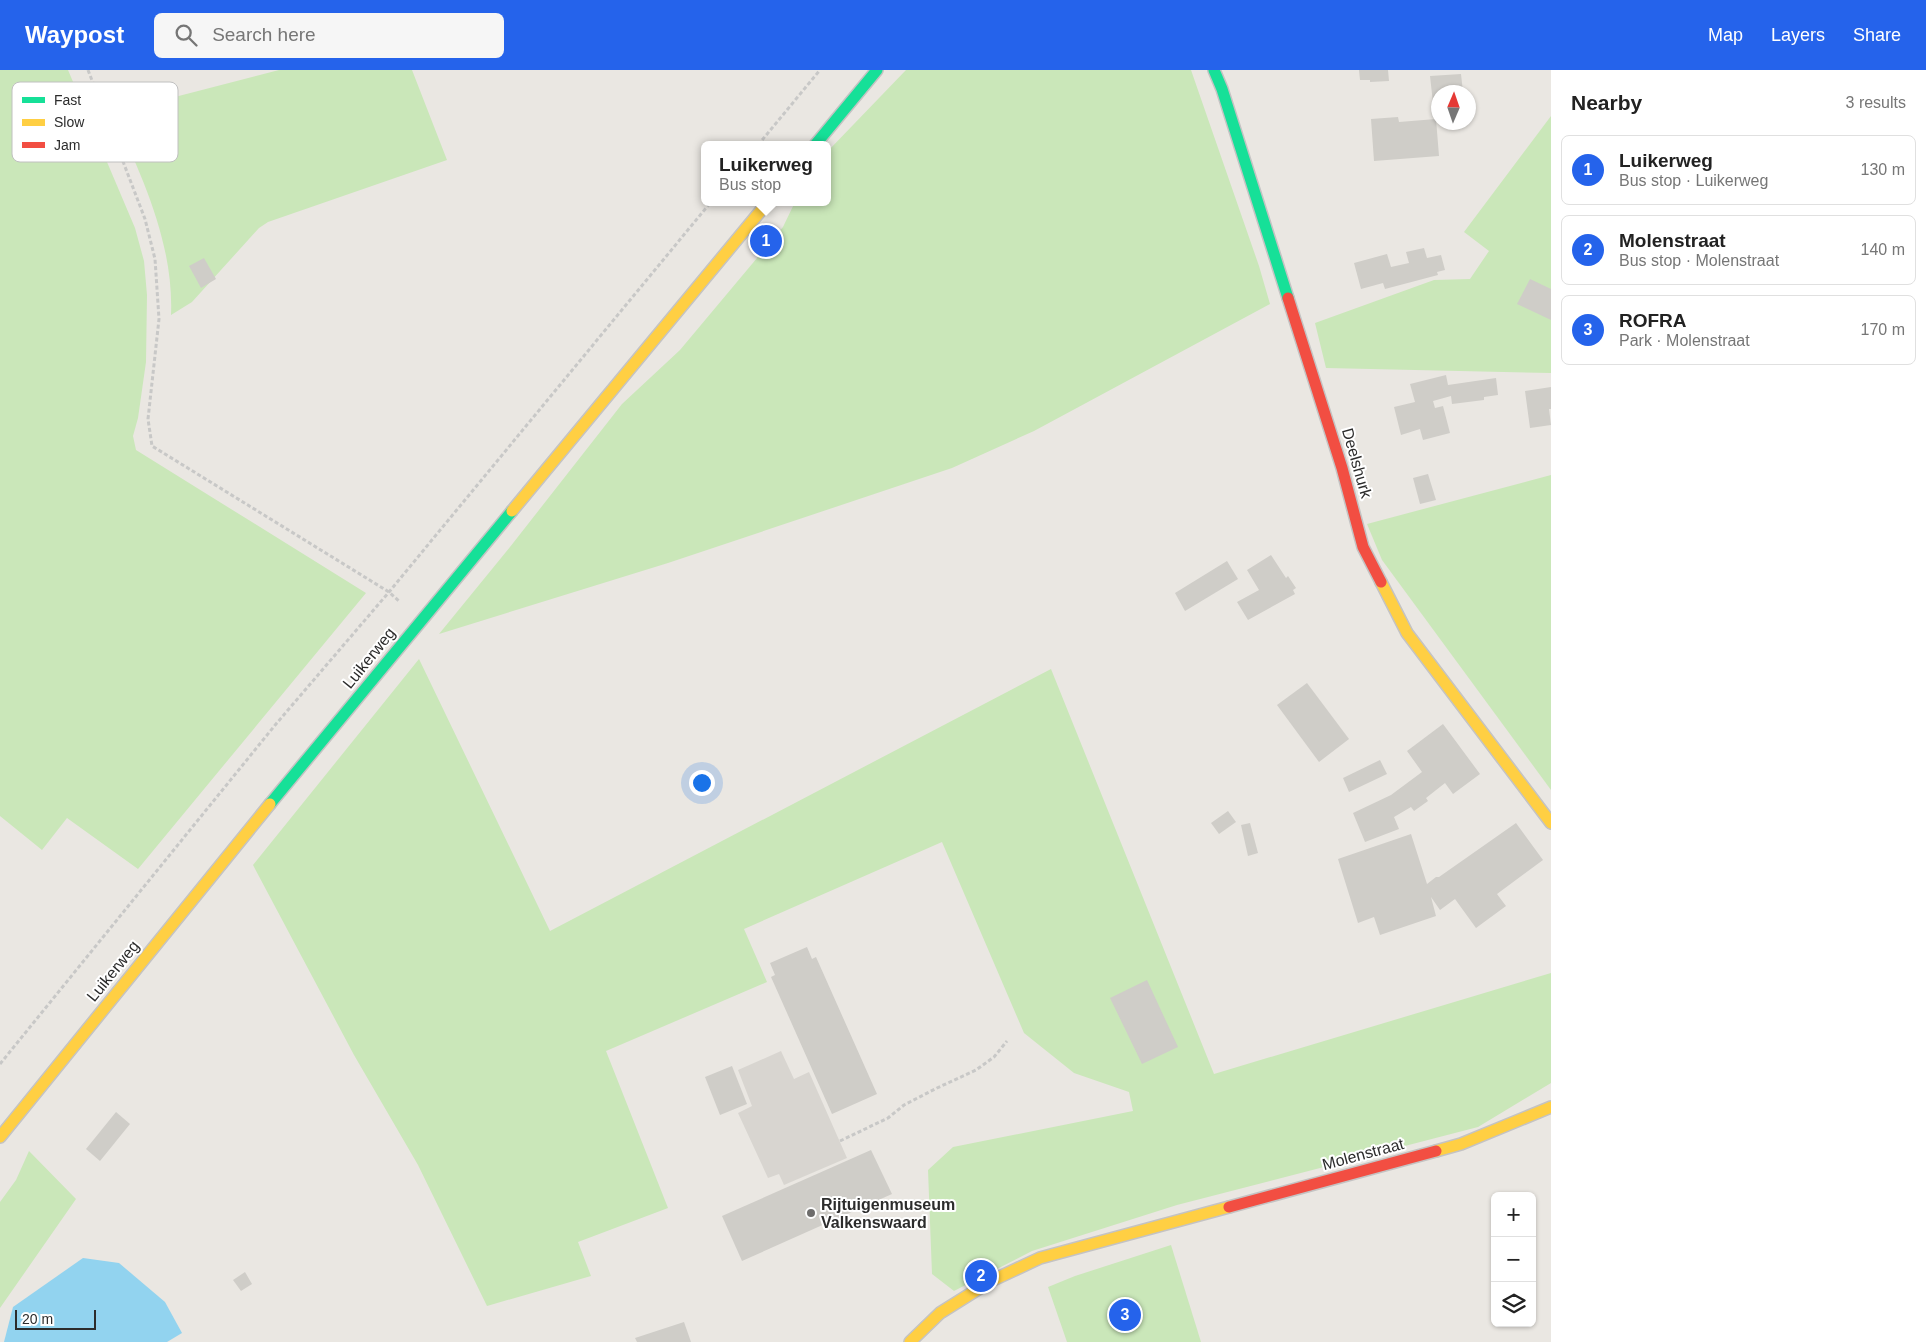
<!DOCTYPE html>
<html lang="en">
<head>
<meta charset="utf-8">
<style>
  body { margin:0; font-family:Helvetica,sans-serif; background:#f6f6f6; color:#222 }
  .controls { position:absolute; right:15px; bottom:15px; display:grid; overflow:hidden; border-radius:8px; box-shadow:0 1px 4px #0004 }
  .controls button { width:45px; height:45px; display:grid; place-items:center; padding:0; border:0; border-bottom:1px solid #e0e0e0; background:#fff; color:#222; font:25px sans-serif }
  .compass { position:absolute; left:1431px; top:15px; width:45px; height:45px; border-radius:50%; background:#fff; box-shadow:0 1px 4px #0004; rotate:2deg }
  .scale { position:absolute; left:15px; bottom:12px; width:81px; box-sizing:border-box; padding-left:5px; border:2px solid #2c2c2c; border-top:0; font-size:14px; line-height:18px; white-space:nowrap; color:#2c2c2c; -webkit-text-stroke:4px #fff; paint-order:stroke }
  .you { position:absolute; left:701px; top:712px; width:18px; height:18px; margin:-12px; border:4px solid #fff; border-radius:50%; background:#1a73e8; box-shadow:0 0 0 8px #1a73e833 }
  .badge { display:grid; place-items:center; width:32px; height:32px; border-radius:50%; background:#2563eb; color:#fff; font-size:16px; font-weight:700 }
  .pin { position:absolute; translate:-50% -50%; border:2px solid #fff; box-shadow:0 1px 5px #0006 }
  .popup { position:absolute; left:701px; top:71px; width:130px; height:65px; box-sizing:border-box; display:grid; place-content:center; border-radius:8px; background:#fff; filter:drop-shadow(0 1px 4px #0005); font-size:16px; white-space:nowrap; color:#767676 }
  .popup b { font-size:19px; color:#222 }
  .popup::after { content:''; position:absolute; left:50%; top:100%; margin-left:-10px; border:10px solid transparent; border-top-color:#fff }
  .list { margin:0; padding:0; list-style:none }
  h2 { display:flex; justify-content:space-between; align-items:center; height:65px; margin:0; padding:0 20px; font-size:21px }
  h2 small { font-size:16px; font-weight:400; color:#767676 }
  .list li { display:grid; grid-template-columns:32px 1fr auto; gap:15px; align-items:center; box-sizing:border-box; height:70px; margin:0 10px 10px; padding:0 10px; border:1px solid #e0e0e0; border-radius:8px }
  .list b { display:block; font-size:19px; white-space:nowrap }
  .list p { margin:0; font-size:16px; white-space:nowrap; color:#767676 }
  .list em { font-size:16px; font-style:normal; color:#767676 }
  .icon { flex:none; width:28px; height:28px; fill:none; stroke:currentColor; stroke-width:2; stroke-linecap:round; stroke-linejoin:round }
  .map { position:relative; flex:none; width:1551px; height:1272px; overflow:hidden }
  header { display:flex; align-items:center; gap:30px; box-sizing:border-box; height:70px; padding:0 25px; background:#2563eb; color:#fff }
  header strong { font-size:24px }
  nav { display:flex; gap:28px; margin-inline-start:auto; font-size:18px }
  .search { width:350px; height:45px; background:#f6f6f6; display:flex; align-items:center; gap:12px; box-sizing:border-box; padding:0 18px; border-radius:8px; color:#767676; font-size:19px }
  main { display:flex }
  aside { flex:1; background:#fff }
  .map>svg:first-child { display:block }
  .green { fill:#cae7b9 }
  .plaza { fill:#d8d5d0 }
  .water { fill:#92d3ef }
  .building { fill:#cfcdc8 }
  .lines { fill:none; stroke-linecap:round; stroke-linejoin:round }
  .fast-casing { stroke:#c4c3c3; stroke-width:14 }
  .slow-casing { stroke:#c4c3c3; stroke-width:14 }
  .jam-casing { stroke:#c4c3c3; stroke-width:14 }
  .path { stroke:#c8c8c7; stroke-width:3; stroke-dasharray:4 2.5; stroke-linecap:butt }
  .fast { stroke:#16e098; stroke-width:11 }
  .slow { stroke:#ffcf43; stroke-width:11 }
  .jam { stroke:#f24e42; stroke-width:11 }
  .poi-dot { fill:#6e6d6c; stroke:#fff; stroke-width:2 }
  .labels { text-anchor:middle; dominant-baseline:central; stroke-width:4; stroke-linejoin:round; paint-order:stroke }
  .street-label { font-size:16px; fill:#2c2c2c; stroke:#fff }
  .poi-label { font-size:16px; font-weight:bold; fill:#2c2c2c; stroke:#fff; text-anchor:start }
  .key { fill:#fff; stroke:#c0c0c0; stroke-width:1 }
  .key-label { font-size:14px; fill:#2c2c2c }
</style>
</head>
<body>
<header>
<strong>Waypost</strong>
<div class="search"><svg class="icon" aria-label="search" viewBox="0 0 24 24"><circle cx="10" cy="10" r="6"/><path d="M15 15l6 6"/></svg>Search here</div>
<nav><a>Map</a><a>Layers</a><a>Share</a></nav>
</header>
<main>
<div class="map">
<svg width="1551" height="1272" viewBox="0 0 1551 1272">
  <rect width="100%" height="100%" fill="#eae7e2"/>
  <g class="green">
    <path d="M0 0H68L135 158 144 191 147 225 146 292 138 348 133 366 136 380 366 523 138 799 67 748 42 780 0 746Z"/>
    <path d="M279 0H412L447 90 268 152 259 158 192 232 171 245C174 174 142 106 113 43Z"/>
    <path d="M906 0H1191L1259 196 1270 234 1034 361 952 398 668 493 439 564 510 477 622 334 680 280 783 157 795 132H827V82Z"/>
    <path d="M1551 46V303L1326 298 1315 253 1434 210 1470 209 1489 181 1464 162Z"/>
    <path d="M1551 405V720L1382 490 1367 454Z"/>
    <path d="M419 589 550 861 1051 599 1214 1004 1551 903V1013L1478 1057 1177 1135 1032 1181 954 1221 932 1204 928 1100 953 1077 1133 1041 1129 1022 1074 1003 1024 963 942 772 744 859 767 912 606 981 668 1138 578 1172 591 1206 487 1236 418 1095 354 985 253 795Z"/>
    <path d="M29 1081 76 1129 0 1238V1132L16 1110Z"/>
    <path d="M1171 1175 1201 1272H1067L1048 1217 1075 1206Z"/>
  </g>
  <path class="plaza" d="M781 981 794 1009 809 1002 847 1088 784 1115 779 1104 768 1108 738 1043 752 1036 738 1000Z"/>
  <path class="water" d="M83 1188 119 1193 165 1232 182 1263 167 1272H4L13 1237Z"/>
  <g class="building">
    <path d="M1359 0H1388L1389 11 1370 12V10H1360Z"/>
    <path d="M1461 4 1463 22H1438V33H1433L1430 6Z"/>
    <path d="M1398 47 1399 52 1436 49 1439 86 1374 91 1371 49Z"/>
    <path d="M1424 178 1427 188 1441 185 1445 200 1437 202 1438 205 1385 219 1383 213 1361 219 1354 193 1387 184 1391 197 1409 193 1406 182Z"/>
    <path d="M204 188 216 209 201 218 189 196Z"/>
    <path d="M1530 209 1551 219V250L1517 234Z"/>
    <path d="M1446 305 1448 315 1496 308 1498 325 1484 327V330L1452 334 1451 326 1433 331 1435 338 1443 336 1450 363 1423 370 1420 359 1401 365 1394 337 1415 332 1410 314Z"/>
    <path d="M1551 317V339H1549L1551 355 1530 358 1525 321Z"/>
    <path d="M1428 404 1436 430 1420 434 1413 408Z"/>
    <path d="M1271 485 1286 508 1288 506 1296 518 1293 520 1295 524 1248 550 1237 532 1259 520 1247 500Z"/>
    <path d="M1227 491 1238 509 1185 541 1175 523Z"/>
    <path d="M1307 613 1349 669 1319 692 1277 635Z"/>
    <path d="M1443 654 1480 704 1453 724 1445 713 1426 728 1428 731 1414 741 1411 737 1394 747 1399 759 1365 772 1353 743 1391 725 1422 702 1407 681Z"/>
    <path d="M1380 690 1387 704 1349 722 1343 708Z"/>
    <path d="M1228 741 1236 752 1219 764 1211 753Z"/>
    <path d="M1250 753 1258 783 1248 786 1241 755Z"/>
    <path d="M1516 753 1543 790 1497 824 1506 836 1476 858 1455 829 1440 840 1431 827 1436 846 1380 865 1374 847 1358 853 1338 789 1411 764 1427 814 1436 807H1439Z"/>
    <path d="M807 877 812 889 816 887 877 1024 832 1044 771 907 775 905 770 893Z"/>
    <path d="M1147 910 1178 977 1142 994 1110 928Z"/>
    <path d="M732 996 747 1034 720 1045 705 1007Z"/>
    <path d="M116 1042 130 1054 100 1091 86 1079Z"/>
    <path d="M871 1080 892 1124 742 1191 722 1146Z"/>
    <path d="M245 1202 252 1214 241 1221 233 1210Z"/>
    <path d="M684 1252 691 1272H637L635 1268Z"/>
  </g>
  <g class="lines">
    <defs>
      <g id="fast">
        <path d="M1214 0 1222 19 1288 228"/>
        <path d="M815 75 877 0"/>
        <path d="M270 734 512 441"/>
      </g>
      <g id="slow">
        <path d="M512 441 768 132"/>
        <path d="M1381 512 1407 563 1551 753"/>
        <path d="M0 1067 270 734"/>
        <path d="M1436 1081 1461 1074 1551 1037"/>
        <path d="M910 1272 940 1243 991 1211 1040 1188 1229 1137"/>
      </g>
      <g id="jam">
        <path d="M1288 228 1342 398 1363 477 1381 512"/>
        <path d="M1229 1137 1436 1081"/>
      </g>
    </defs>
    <use href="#fast" class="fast-casing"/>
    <use href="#slow" class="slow-casing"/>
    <use href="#jam" class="jam-casing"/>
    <g class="path">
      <path d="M88 0 145 149 155 189 159 249 148 349 152 376 389 522 400 532"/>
      <path d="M758 75 820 0"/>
      <path d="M0 994 276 654 389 522 711 132"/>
      <path d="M840 1071 888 1048 904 1035 937 1018 976 1000 994 987 1007 971"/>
    </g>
    <use href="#fast" class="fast"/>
    <use href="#slow" class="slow"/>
    <use href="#jam" class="jam"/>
  </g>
  <circle class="poi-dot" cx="811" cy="1143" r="5"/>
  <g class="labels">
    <g class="street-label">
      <text transform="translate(1357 393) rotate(74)">Deelshurk</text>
      <text transform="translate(369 588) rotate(-51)">Luikerweg</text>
      <text transform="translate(113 901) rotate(-51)">Luikerweg</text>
      <text transform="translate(1363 1084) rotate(-15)">Molenstraat</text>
    </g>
    <g class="poi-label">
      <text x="821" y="1134">Rijtuigenmuseum<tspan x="821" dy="18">Valkenswaard</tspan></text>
    </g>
  </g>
  <rect x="12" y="12" width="166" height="80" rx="8" class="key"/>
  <rect x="22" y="27" width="23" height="6" fill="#16e098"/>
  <rect x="22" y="49" width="23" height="7" fill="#ffcf43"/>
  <rect x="22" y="72" width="23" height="6" fill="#f24e42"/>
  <g class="key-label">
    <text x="54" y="35">Fast</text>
    <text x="54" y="57">Slow</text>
    <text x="54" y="80">Jam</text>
  </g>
</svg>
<div class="controls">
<button>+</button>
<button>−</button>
<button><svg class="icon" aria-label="layers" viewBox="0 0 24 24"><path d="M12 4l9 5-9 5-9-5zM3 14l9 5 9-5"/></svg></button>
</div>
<svg class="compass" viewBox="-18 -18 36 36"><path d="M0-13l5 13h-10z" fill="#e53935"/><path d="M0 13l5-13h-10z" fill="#767676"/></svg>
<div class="scale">20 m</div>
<div class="you"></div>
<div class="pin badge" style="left:766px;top:171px">1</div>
<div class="popup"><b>Luikerweg</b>Bus stop</div>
<div class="pin badge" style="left:981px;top:1206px">2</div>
<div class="pin badge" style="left:1125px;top:1245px">3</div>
</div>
<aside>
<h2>Nearby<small>3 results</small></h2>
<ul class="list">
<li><span class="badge">1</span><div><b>Luikerweg</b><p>Bus stop · Luikerweg</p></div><em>130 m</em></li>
<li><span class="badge">2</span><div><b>Molenstraat</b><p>Bus stop · Molenstraat</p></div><em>140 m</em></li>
<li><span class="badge">3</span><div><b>ROFRA</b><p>Park · Molenstraat</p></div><em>170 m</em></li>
</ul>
</aside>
</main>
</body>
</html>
